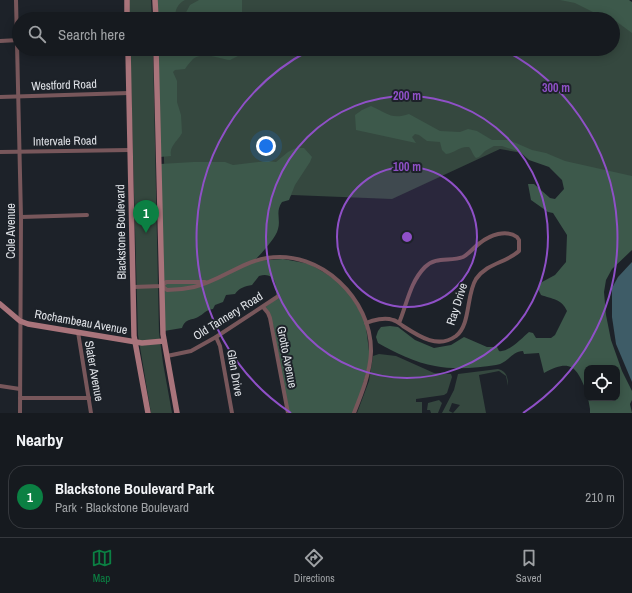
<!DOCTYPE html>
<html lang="en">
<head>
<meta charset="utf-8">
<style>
  body { margin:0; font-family:"Archivo Narrow",sans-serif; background:#1f2328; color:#f1f3f6 }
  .controls { position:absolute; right:12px; bottom:12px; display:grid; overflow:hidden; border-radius:8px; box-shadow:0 2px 10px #0003 }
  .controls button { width:36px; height:36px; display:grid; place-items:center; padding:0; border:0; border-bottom:1px solid #35383d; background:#161a1f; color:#f1f3f6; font:20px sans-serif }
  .you { position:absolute; left:266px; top:146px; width:14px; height:14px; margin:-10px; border:3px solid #fff; border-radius:50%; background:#1a73e8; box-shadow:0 0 0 6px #1a73e833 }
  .badge { display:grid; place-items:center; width:26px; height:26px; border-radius:50%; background:#0b8043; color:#fff; font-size:13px; font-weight:700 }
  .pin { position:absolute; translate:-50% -33px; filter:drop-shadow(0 1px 2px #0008) }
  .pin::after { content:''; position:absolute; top:21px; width:14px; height:12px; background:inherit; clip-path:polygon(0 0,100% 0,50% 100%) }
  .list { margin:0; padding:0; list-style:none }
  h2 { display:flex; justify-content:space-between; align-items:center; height:52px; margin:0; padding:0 16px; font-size:17px }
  h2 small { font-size:13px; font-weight:400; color:#9ea1a4 }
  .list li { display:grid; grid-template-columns:26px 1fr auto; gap:12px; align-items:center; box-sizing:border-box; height:64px; margin:0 8px 8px; padding:0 8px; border:1px solid #35383d; border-radius:16px }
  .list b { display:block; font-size:15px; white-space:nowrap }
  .list p { margin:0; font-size:13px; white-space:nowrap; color:#9ea1a4 }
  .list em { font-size:13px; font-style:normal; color:#9ea1a4 }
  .icon { flex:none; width:22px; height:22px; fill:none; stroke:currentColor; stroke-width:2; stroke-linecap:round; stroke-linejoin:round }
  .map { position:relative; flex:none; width:632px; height:413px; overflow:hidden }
  .search { position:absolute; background:#161a1f; box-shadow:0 2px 10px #0003; left:12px; right:12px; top:12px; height:44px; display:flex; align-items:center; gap:10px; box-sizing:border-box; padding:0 14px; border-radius:22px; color:#9ea1a4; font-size:15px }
  .sheet { height:124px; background:#161a1f }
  nav { display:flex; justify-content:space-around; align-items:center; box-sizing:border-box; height:56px; border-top:1px solid #35383d; background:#161a1f; font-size:11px; color:#9ea1a4 }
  nav a { display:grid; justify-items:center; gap:2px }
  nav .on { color:#0b8043 }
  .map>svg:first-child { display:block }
  .green { fill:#35483f }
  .forest { fill:#3d594b }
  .water { fill:#3e5c67 }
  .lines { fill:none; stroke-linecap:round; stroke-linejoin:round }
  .street { stroke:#78575b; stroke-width:4 }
  .secondary { stroke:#a9747b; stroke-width:5.5 }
  .ring { fill:none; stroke:#8f50c7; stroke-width:2 }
  .labels { text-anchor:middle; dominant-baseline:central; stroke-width:4; stroke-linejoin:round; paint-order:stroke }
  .street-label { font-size:12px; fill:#dee1e6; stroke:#1d2229 }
  .centre { fill:#8f50c7; stroke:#1d2229; stroke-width:2 }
  .ring-label { font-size:12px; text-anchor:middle; font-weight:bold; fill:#8f50c7; stroke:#1d2229; stroke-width:4; stroke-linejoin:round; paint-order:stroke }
</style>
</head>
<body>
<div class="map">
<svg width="632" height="413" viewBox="0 0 632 413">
  <rect width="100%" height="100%" fill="#1d2229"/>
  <g class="green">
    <path d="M129 0H151L152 19H129Z"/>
    <path d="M160 0H622L632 7V180L540 156 500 149 392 199 292 195 166 233 161 49H613V19H161Z"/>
    <path d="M130 49H153L159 332 163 363 172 413H151L138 335Z"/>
    <path d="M379 354 396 356 434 373 451 374 452 377 447 393 444 395 416 399V402H422V413H357L369 381 373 356Z"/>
    <path d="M498 369C507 371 508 378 508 386L506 376 499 371 479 375 486 413H453L460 405 452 403 449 411 453 413H442L454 390 458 374Z"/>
    <path d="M439 400 442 403 438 413H431L430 410H427L428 403Z"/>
  </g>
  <g class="forest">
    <path d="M157 0H185C177 4 175 10 175 19H157Z"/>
    <path d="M199 0H242V19H177L184 16 190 5Z"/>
    <path d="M560 0H629L632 2V33L613 19 597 14 575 3Z"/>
    <path d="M158 49H244V53L230 60C219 59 204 51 193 59 190 62 187 66 185 69L175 70 173 72 177 81V102L181 115 182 133C177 142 169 146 171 156L160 157Z"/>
    <path d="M371 106C387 113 391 120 409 114L440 131 460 132 468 129 477 131 492 140H509L532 150 546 153 565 161 632 176V250L612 269 606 280 604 292 606 315 611 340 622 371 632 391V400L630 404 632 413H590V409L588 398H617V368H587V393C577 367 571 358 544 373L539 353 524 354 523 351C512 351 508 363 496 365 477 368 454 370 435 366 416 363 394 352 378 343L376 337 378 331 381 327 390 326 398 327 415 340 434 348 451 345 464 337 487 347H497L499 351C508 353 522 338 529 332L533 333 536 338H551L555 335 567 311C562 299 552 299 541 295L539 291V286L542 282 555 275 566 262 567 235 553 213 548 212 531 200 528 184H534L550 198 555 199 564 189 562 180 549 167 529 160 520 152 502 146H494L485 151 479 157 476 158C472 154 472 150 469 147 459 146 455 153 446 154L442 150 440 142 427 141 419 135 415 134 412 137 416 143 356 130 355 115 362 110Z"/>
    <path d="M296 148H304L312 157 310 162 295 185 289 200 282 202C275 212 281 219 278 229 276 238 260 255 254 261L283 259 310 264 343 284 365 319 370 359 355 413H288L273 325 264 308 276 299C277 288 277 271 259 276L252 285C245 286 239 288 235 294L226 295 223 302 215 305 213 309C205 310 204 314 198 317 190 321 186 318 182 328L164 331 160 164 194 162H225L233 165 268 161 276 162 288 152Z"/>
  </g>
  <path class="water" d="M632 262V382L616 344 612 317V288L618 277Z"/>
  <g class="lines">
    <g class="street">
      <path d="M16 0 21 217 20 413"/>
      <path d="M0 41 19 40"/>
      <path d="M0 97 129 93"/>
      <path d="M0 152 130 150"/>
      <path d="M21 217 87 215"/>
      <path d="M162 286 167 290C176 290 185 289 194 287 220 281 241 262 267 258 320 249 372 299 371 352 370 373 362 393 354 413"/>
      <path d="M133 287 162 286 166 282H205"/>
      <path d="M263 307 268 313 270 318 288 413"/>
      <path d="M366 323C373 320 385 317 393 320 397 321 400 324 403 326 420 337 438 349 456 336 471 324 466 295 476 279 487 263 506 263 519 251V240L517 237C506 229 490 235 480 243 474 247 469 254 463 257 450 262 436 256 425 267 410 282 407 304 399 323"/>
      <path d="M78 332 91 413"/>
      <path d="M216 337 220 346 232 413"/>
      <path d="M167 356 191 351 216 337 277 297"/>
      <path d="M0 386 20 389"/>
      <path d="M20 398H89"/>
    </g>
    <g class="secondary">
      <path d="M127 0V19"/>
      <path d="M155 0 156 19"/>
      <path d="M128 49 134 336 148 413"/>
      <path d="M156 49 163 334 177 413"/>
      <path d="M0 304 20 321 28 324 142 343 164 341"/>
    </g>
  </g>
  <circle cx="407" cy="237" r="70" fill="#8f50c7" fill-opacity=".12"/>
  <g class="ring">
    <circle cx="407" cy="237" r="70"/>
    <circle cx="407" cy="237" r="141"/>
    <path d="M291 413A211 211 0 0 1 310 50M504 50A211 211 0 0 1 523 413"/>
  </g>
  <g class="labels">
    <g class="street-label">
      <text transform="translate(64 85) rotate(-2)">Westford Road</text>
      <text transform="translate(65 141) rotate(-1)">Intervale Road</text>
      <text transform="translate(11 231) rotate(-90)">Cole Avenue</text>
      <text transform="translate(121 232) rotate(-91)">Blackstone Boulevard</text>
      <text transform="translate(457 304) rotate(-72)">Ray Drive</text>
      <text transform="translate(228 316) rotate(-32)">Old Tannery Road</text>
      <text transform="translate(81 322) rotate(10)">Rochambeau Avenue</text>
      <text transform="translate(287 357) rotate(79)">Grotto Avenue</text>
      <text transform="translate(94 371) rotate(80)">Slater Avenue</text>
      <text transform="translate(235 373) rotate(80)">Glen Drive</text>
    </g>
  </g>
  <circle cx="407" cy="237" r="6" class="centre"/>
  <g class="ring-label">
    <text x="556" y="92">300 m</text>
    <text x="407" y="100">200 m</text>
    <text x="407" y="171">100 m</text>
  </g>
</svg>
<div class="controls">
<button><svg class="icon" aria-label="locate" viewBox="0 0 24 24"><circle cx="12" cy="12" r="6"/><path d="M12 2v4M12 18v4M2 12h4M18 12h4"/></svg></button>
</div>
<div class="you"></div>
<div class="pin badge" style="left:146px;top:233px">1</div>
<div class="search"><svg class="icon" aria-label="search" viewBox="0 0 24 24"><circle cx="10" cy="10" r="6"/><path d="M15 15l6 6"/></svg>Search here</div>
</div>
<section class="sheet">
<h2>Nearby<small></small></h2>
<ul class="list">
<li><span class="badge">1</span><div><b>Blackstone Boulevard Park</b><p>Park · Blackstone Boulevard</p></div><em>210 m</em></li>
</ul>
</section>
<nav>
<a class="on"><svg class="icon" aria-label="map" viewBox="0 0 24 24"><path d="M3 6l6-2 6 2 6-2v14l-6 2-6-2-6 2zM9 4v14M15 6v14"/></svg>Map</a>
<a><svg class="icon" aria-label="directions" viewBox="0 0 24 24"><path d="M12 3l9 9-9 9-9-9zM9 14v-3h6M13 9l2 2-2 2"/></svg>Directions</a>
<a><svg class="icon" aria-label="saved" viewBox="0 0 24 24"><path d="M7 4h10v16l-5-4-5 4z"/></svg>Saved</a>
</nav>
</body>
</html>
